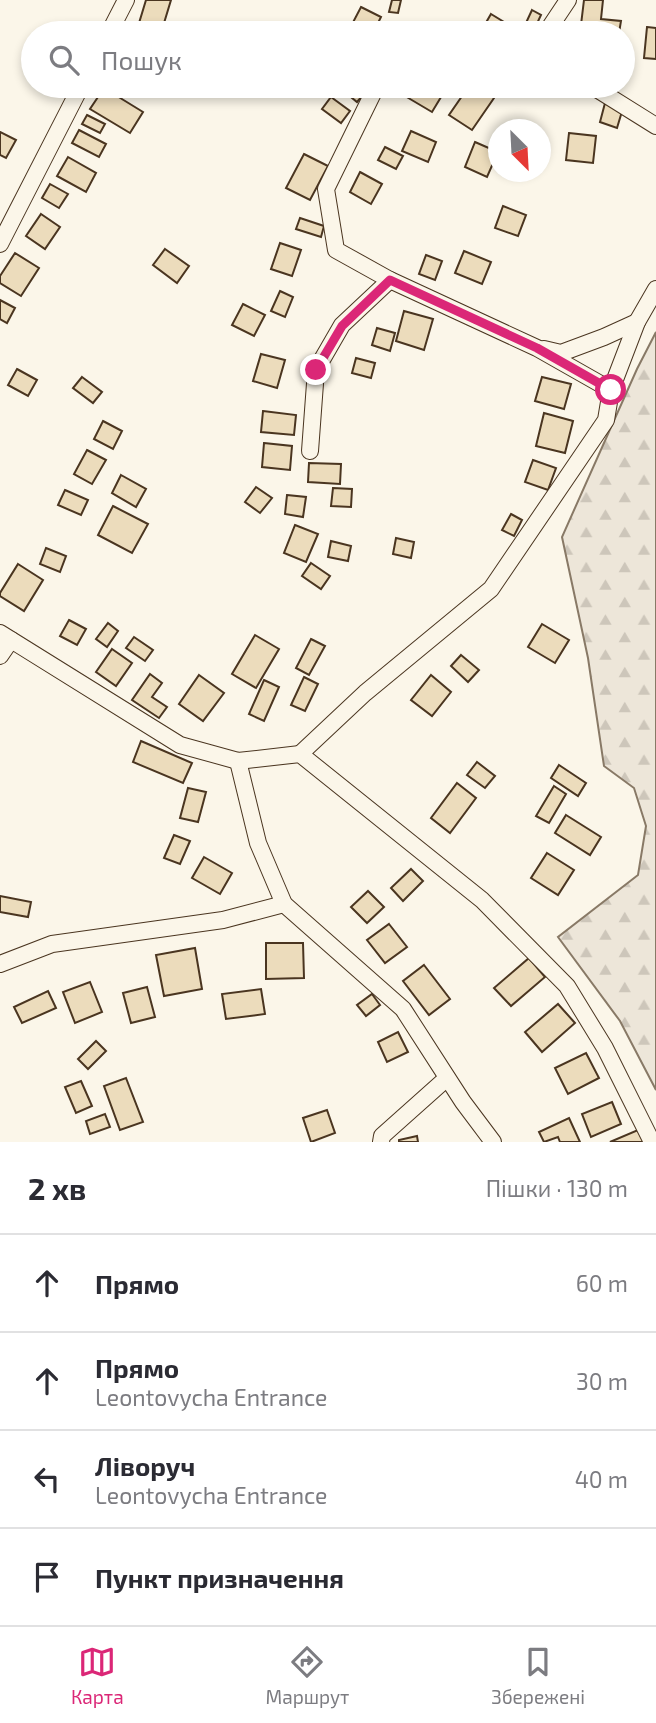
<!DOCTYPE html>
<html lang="uk">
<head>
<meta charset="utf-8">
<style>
  body { margin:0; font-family:"Exo 2",sans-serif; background:#f2f2f3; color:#2b2b33 }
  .compass { position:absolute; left:488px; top:119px; width:63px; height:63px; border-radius:50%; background:#fff; box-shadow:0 4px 10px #0003; rotate:156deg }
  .stop { position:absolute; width:21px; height:21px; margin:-16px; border:5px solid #db2777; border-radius:50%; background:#fff }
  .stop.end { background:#db2777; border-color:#fff; box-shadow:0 2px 7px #0008 }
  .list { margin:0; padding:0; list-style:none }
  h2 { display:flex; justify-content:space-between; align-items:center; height:91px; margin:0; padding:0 28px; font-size:30px }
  h2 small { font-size:23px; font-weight:400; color:#7c7c81 }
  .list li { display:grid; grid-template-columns:46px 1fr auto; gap:21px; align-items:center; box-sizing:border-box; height:98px; padding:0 28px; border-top:2px solid #e1e1e2 }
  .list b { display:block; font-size:26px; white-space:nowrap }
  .list p { margin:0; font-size:23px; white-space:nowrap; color:#7c7c81 }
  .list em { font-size:23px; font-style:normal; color:#7c7c81 }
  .icon { flex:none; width:38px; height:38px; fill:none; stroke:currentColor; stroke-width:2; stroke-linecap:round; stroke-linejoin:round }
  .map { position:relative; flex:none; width:656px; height:1142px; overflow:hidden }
  .search { position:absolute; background:#fff; box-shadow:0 4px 10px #0003; left:21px; right:21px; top:21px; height:77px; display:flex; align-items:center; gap:18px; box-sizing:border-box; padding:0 24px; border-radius:38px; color:#7c7c81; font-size:26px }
  .sheet { height:483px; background:#fff }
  nav { display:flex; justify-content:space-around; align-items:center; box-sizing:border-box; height:98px; border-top:2px solid #e1e1e2; background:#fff; font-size:19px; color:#7c7c81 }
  nav a { display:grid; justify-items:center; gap:4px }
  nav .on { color:#db2777 }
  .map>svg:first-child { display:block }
  .forest { fill:url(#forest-firs); stroke:#887966; stroke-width:2 }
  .building { fill:#ecdcbc; stroke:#4a3520; stroke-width:2 }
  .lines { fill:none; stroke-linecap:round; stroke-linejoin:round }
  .minor-casing { stroke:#4a3520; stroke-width:18 }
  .minor { stroke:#fbf6e9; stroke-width:16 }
  .route { stroke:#db2777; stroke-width:9 }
</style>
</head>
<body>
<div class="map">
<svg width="656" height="1142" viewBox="0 0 656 1142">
  <defs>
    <pattern id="forest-firs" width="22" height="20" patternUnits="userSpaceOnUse" patternTransform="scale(1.75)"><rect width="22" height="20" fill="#ede6d9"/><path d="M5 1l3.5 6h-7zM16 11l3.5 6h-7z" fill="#cdc6ba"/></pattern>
  </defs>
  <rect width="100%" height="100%" fill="#fbf6e9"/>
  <path class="forest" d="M656 332V1090L620 1021 558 937 638 875 646 826 634 788 604 766 588 658 562 537 637 369Z"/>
  <g class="building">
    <path d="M146 0H171L161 33H136Z"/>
    <path d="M392 0H401L398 13 389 12Z"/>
    <path d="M584 0H603L601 19 621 21 619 33H580Z"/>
    <path d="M361 7 381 17 373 33H355L349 30Z"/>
    <path d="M532 10 541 15 534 30 525 25Z"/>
    <path d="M491 14 514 28 511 33H480Z"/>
    <path d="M383 23 398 29 396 33H379Z"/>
    <path d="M647 27 656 28V59L644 58Z"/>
    <path d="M341 86H371L357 102 340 88Z"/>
    <path d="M411 86H423L441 97 432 112 405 96Z"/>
    <path d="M469 86H477L494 98 472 130 449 115Z"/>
    <path d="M104 88 143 112 130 133 90 109Z"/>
    <path d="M331 97 350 111 341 123 322 109Z"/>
    <path d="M605 103 623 108 617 128 600 122Z"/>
    <path d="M87 115 105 124 100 133 82 124Z"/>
    <path d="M79 130 106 144 99 157 72 143Z"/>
    <path d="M411 131 436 142 428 162 402 151Z"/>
    <path d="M0 132 16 140 6 158 0 155Z"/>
    <path d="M569 133 596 136 593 163 566 160Z"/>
    <path d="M475 142 498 152 487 177 465 167Z"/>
    <path d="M385 147 403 156 396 169 378 160Z"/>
    <path d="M304 154 328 166 310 200 286 188Z"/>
    <path d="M68 157 96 173 86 192 57 176Z"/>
    <path d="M360 172 382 184 371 204 350 192Z"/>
    <path d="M50 184 68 194 59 208 42 198Z"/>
    <path d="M503 206 526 215 518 236 495 228Z"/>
    <path d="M41 214 60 227 45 249 26 236Z"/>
    <path d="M300 218 324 226 321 237 296 229Z"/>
    <path d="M280 243 301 250 292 276 271 269Z"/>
    <path d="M165 249 189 266 177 283 153 265Z"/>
    <path d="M464 251 491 262 482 284 455 273Z"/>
    <path d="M15 253 39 268 21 296 0 283V276Z"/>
    <path d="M426 255 442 261 435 280 419 274Z"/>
    <path d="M280 291 293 297 285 317 271 311Z"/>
    <path d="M0 300 15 308 7 323 0 319Z"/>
    <path d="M243 304 265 315 254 336 232 325Z"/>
    <path d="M404 311 433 319 424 350 396 341Z"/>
    <path d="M377 328 395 333 390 351 372 345Z"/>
    <path d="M261 354 285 360 277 388 253 381Z"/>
    <path d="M356 358 375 363 371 378 352 373Z"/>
    <path d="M17 369 37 380 28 396 8 385Z"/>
    <path d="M82 377 102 392 93 403 73 388Z"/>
    <path d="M542 377 571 384 564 409 535 401Z"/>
    <path d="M263 411 296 415 294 435 261 432Z"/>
    <path d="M544 413 573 421 565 453 536 446Z"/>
    <path d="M103 421 122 431 113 449 94 439Z"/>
    <path d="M264 443 292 446 290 470 262 467Z"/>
    <path d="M87 450 106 460 92 484 74 474Z"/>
    <path d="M533 460 556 468 548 490 525 482Z"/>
    <path d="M309 463 341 464 340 484 308 482Z"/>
    <path d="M121 475 146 489 136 507 112 493Z"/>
    <path d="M256 487 272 498 260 513 245 502Z"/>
    <path d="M333 488 352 489 351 507 331 506Z"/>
    <path d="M65 490 88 500 81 515 58 505Z"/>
    <path d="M287 495 306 497 303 517 285 514Z"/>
    <path d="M113 506 148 524 132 553 98 535Z"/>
    <path d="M511 514 522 520 514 536 502 530Z"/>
    <path d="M295 525 318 534 306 562 284 553Z"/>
    <path d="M396 538 414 542 411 558 393 554Z"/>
    <path d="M331 541 351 546 348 561 328 557Z"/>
    <path d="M46 548 66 556 60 572 40 564Z"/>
    <path d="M311 563 330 576 321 589 302 576Z"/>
    <path d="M18 564 43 580 24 611 0 596V593Z"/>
    <path d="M69 620 86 629 77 645 60 636Z"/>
    <path d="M108 623 118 631 107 647 96 639Z"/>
    <path d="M542 624 569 640 555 663 528 647Z"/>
    <path d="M255 635 279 649 256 688 232 674Z"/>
    <path d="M134 637 153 650 145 661 126 648Z"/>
    <path d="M311 639 325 646 309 675 296 668Z"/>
    <path d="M112 649 132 663 116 686 96 672Z"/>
    <path d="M461 655 479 670 468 682 451 666Z"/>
    <path d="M150 674 162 683 152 697 167 707 159 718 132 700Z"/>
    <path d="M199 675 224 693 203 721 179 704Z"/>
    <path d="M431 675 451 692 432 716 411 700Z"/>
    <path d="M304 677 318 684 305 711 291 705Z"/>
    <path d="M264 680 279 687 264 721 249 714Z"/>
    <path d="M141 741 192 763 183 783 133 762Z"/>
    <path d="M477 762 495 776 485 788 467 775Z"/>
    <path d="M559 765 586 783 578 796 551 778Z"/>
    <path d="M457 783 476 798 450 833 431 818Z"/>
    <path d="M554 786 566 794 549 823 536 816Z"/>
    <path d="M188 788 206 792 198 822 180 818Z"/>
    <path d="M566 815 601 837 590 855 555 833Z"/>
    <path d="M174 835 190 841 180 864 164 858Z"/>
    <path d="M547 853 574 870 558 895 531 878Z"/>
    <path d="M204 857 232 873 220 894 192 878Z"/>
    <path d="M411 869 423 881 403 901 391 888Z"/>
    <path d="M368 891 384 907 367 923 351 907Z"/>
    <path d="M0 896 31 902 28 917 0 912Z"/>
    <path d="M389 924 407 947 385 963 367 940Z"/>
    <path d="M266 943H303L304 978 266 979Z"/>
    <path d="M195 948 202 989 164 996 156 955Z"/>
    <path d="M529 958 545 977 511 1006 494 988Z"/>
    <path d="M424 965 450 999 429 1015 403 981Z"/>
    <path d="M90 982 102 1012 75 1023 63 992Z"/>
    <path d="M147 987 155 1017 131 1023 123 993Z"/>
    <path d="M261 989 265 1014 226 1019 222 994Z"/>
    <path d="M48 991 56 1008 22 1023 14 1007Z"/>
    <path d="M372 994 380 1005 366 1016 357 1005Z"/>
    <path d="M558 1004 575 1023 542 1052 525 1032Z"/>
    <path d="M398 1032 408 1052 387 1062 378 1042Z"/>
    <path d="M96 1041 106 1051 88 1069 78 1059Z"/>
    <path d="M586 1053 599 1078 568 1094 555 1068Z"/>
    <path d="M126 1078 143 1122 120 1130 104 1086Z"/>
    <path d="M81 1081 92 1106 76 1113 65 1087Z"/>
    <path d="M612 1102 621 1124 591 1137 582 1114Z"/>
    <path d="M327 1110 335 1133 311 1142 303 1118Z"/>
    <path d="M105 1114 110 1127 90 1134 86 1121Z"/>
    <path d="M569 1118 580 1142H560L558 1137 544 1142 539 1132Z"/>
    <path d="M638 1130 644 1142H610Z"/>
    <path d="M417 1136 418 1142H399V1140Z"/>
  </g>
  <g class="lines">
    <defs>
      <g id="minor">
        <path d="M109 33 126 0"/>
        <path d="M546 33 568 0"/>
        <path d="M592 86 656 126"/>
        <path d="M376 87 326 189 336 250 390 280 537 348 611 390"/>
        <path d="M0 244 81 86"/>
        <path d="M544 349 561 353 604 337 637 322"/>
        <path d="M310 451 316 370 342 325 390 280"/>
        <path d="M0 633 180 745 238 761 300 754 482 900 567 986 605 1048 652 1142"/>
        <path d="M0 656 11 640"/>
        <path d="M300 754 365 693 491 589 606 420 611 390 637 322 656 289"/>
        <path d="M238 761 258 843 284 904 403 1009 463 1102 493 1142"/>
        <path d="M0 964 52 944 223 920 284 904"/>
        <path d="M381 1142 382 1136 447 1078"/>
      </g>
    </defs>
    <use href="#minor" class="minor-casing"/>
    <use href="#minor" class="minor"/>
  </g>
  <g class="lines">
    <path class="route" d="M316 370 342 326 390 280 537 348 611 390"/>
  </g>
</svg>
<svg class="compass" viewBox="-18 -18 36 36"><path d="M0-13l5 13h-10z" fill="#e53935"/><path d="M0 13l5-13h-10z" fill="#7c7c81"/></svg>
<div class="stop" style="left:611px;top:390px"></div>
<div class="stop end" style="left:316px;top:370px"></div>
<div class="search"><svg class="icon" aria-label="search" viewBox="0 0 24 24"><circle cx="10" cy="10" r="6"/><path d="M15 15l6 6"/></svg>Пошук</div>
</div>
<section class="sheet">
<h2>2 хв<small>Пішки · 130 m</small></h2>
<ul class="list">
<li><svg class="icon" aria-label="ahead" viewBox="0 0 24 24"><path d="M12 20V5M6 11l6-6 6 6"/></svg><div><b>Прямо</b></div><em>60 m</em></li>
<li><svg class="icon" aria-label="ahead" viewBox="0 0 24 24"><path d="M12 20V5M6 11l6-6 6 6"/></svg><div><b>Прямо</b><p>Leontovycha Entrance</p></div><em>30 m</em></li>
<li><svg class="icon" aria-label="left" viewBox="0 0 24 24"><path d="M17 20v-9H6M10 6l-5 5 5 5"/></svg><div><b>Ліворуч</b><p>Leontovycha Entrance</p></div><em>40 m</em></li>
<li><svg class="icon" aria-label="arrive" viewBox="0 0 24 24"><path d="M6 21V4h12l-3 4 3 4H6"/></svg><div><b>Пункт призначення</b></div></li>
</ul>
</section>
<nav>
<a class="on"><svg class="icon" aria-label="map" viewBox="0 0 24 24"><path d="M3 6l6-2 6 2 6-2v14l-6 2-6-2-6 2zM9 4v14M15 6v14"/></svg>Карта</a>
<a><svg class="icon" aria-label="directions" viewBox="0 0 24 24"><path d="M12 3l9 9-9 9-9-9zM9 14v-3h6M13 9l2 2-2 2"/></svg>Маршрут</a>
<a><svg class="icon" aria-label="saved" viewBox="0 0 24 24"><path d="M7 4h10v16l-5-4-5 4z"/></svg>Збережені</a>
</nav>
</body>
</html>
